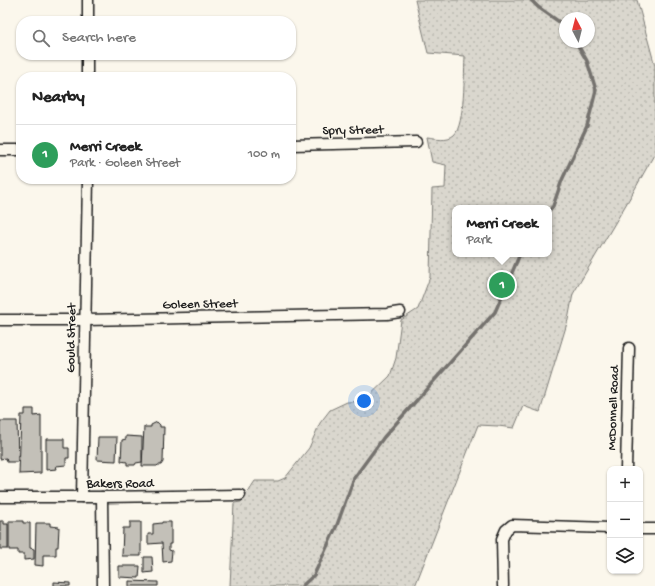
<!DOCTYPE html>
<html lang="en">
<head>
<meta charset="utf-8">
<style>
  body { margin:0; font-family:"Gochi Hand",sans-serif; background:#f6f6f6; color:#222 }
  .controls { position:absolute; right:12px; bottom:12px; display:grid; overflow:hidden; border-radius:8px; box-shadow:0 1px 3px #0004 }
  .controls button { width:36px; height:36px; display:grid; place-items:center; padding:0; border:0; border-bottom:1px solid #e0e0e0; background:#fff; color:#222; font:20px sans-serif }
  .compass { position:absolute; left:559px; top:12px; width:36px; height:36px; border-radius:50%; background:#fff; box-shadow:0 1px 3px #0004; rotate:353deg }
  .you { position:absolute; left:364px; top:401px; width:14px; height:14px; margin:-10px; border:3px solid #fff; border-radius:50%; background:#1a73e8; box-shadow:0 0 0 6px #1a73e833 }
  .badge { display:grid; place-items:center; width:26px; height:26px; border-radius:50%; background:#0f766e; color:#fff; font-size:13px; font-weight:700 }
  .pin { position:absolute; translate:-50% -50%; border:2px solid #fff; box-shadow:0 1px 4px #0006 }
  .popup { position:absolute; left:452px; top:205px; width:100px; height:52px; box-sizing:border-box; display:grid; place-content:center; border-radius:8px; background:#fff; filter:drop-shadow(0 1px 3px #0005); font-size:13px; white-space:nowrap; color:#767676 }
  .popup b { font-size:15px; color:#222 }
  .popup::after { content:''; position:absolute; left:50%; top:100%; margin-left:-8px; border:8px solid transparent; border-top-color:#fff }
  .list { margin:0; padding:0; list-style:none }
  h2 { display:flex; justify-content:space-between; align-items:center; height:52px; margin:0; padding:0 16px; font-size:17px }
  h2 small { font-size:13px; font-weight:400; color:#767676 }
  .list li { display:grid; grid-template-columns:26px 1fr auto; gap:12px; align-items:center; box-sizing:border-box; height:60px; padding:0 16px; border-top:1px solid #e0e0e0 }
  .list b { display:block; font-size:15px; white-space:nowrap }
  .list p { margin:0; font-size:13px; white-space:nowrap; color:#767676 }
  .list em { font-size:13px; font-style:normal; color:#767676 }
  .icon { flex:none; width:22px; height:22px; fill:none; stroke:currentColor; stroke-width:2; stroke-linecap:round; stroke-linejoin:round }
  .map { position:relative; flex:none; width:655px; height:586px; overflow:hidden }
  .search { position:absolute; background:#fff; box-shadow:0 1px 3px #0004; left:16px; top:16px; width:280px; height:44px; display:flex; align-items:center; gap:10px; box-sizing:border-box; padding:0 14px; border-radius:16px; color:#767676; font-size:15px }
  .panel { position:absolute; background:#fff; box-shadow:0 1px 3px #0004; left:16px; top:72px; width:280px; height:112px; border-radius:16px }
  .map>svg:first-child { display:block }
  .park { fill:url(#park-dots); stroke:#7b7a75; fill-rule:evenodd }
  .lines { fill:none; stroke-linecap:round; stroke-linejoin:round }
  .stream { stroke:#74726e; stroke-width:3.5 }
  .building { fill:#c3c0b8; stroke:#1c1c1c }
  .street-casing { stroke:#1c1c1c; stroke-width:13 }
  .street { stroke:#fbf7ec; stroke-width:10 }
  .labels { text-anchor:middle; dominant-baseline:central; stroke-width:3; stroke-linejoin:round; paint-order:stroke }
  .street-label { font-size:13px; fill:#1c1c1c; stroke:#fbf7ec }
</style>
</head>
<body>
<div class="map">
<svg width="655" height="586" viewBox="0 0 655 586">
  <defs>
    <pattern id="park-dots" width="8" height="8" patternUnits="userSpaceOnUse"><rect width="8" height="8" fill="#dad7ce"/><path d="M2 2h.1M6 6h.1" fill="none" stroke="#bab8b0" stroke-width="1.8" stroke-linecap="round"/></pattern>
  </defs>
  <rect width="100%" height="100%" fill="#fbf7ec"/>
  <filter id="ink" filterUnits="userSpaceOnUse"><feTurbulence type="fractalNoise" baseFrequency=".025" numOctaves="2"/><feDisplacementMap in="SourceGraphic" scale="8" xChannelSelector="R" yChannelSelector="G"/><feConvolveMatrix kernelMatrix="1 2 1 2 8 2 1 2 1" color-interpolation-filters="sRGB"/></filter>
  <g filter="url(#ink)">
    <path class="park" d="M415 0H637L655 66V153L631 196 573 294 568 320 540 412 523 406 514 428 498 426 478 425 415 586H230L234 503 241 502 255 481H278L285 478 309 448 320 423 330 410 347 402 364 401 390 376 396 358 401 320 418 309 430 277 432 189 445 188 446 165 432 162 427 137C436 138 447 141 454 135 465 125 464 72 465 56L428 53ZM565 18H589V42H565ZM455 208H549V254H455Z"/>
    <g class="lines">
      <g class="stream">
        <path d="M531 0 538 7 565 26"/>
        <path d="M549 211 553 206 562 180 587 126 596 90 587 61 576 42"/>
        <path d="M302 586 314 575 337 525 354 478 384 437 495 312 520 254"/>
      </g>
    </g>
    <g class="building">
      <path d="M25 409H34V416L41 415V473L19 474 21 415H25Z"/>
      <path d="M0 421H17L18 462H7L6 458 0 459Z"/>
      <path d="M157 422 160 425V427H164L163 462 161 465H158L157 466H142L144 427H151V425Z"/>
      <path d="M126 436 142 437V462L136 463 135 465H127V462L121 461 122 440 126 439Z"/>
      <path d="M98 437H117L116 461 97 460Z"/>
      <path d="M46 439H64V448H69V458H66V465L56 466 57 469 46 470Z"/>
      <path d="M0 521H4V524H8V549H0Z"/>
      <path d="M9 521H23V523H30V548L34 549V559L24 560V554H18V550H9Z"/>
      <path d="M130 522H141V556H122L123 528H130Z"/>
      <path d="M162 522H171V544H169V550L172 551 171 561 163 562 162 543 148 544V534H153V524L162 523Z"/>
      <path d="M36 523H50V526L59 527 58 547H56V555H43V566L35 565Z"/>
      <path d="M144 557H152L153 572 144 573Z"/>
      <path d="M119 566H140L139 578 119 577Z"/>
      <path d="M129 581 158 582V586H129Z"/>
      <path d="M54 582 70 583V586H54Z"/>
    </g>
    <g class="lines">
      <defs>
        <g id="street">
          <path d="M88 21V0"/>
          <path d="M87 77V55"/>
          <path d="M291 145 416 142"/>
          <path d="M0 150H21"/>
          <path d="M0 320H85L387 314 400 312"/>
          <path d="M626 469 629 348"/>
          <path d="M0 497H102L240 495"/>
          <path d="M82 497 88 179"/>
          <path d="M102 497 103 586"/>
          <path d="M640 529H655"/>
          <path d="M503 586 502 539 506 530 512 525 610 528"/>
        </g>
      </defs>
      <use href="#street" class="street-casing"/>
      <use href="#street" class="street"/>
    </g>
  </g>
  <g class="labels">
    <g class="street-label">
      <text transform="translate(353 131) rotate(-1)">Spry Street</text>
      <text transform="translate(200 305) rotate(-1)">Goleen Street</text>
      <text transform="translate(72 338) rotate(-89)">Gould Street</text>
      <text transform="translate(614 408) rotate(-88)">McDonnell Road</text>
      <text x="120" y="484">Bakers Road</text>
    </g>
  </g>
</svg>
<div class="controls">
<button>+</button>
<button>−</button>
<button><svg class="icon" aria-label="layers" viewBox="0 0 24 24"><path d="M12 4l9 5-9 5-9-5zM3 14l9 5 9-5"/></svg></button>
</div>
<svg class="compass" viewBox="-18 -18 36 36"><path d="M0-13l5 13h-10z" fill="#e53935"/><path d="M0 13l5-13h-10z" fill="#767676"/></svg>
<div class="you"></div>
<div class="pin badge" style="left:502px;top:285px;background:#2e9e5b">1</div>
<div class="popup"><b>Merri Creek</b>Park</div>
<div class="search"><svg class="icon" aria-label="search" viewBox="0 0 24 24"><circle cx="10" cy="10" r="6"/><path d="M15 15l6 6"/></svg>Search here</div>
<section class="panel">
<h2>Nearby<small></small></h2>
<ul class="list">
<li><span class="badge" style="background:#2e9e5b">1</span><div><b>Merri Creek</b><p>Park · Goleen Street</p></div><em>100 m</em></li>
</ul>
</section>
</div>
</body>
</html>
